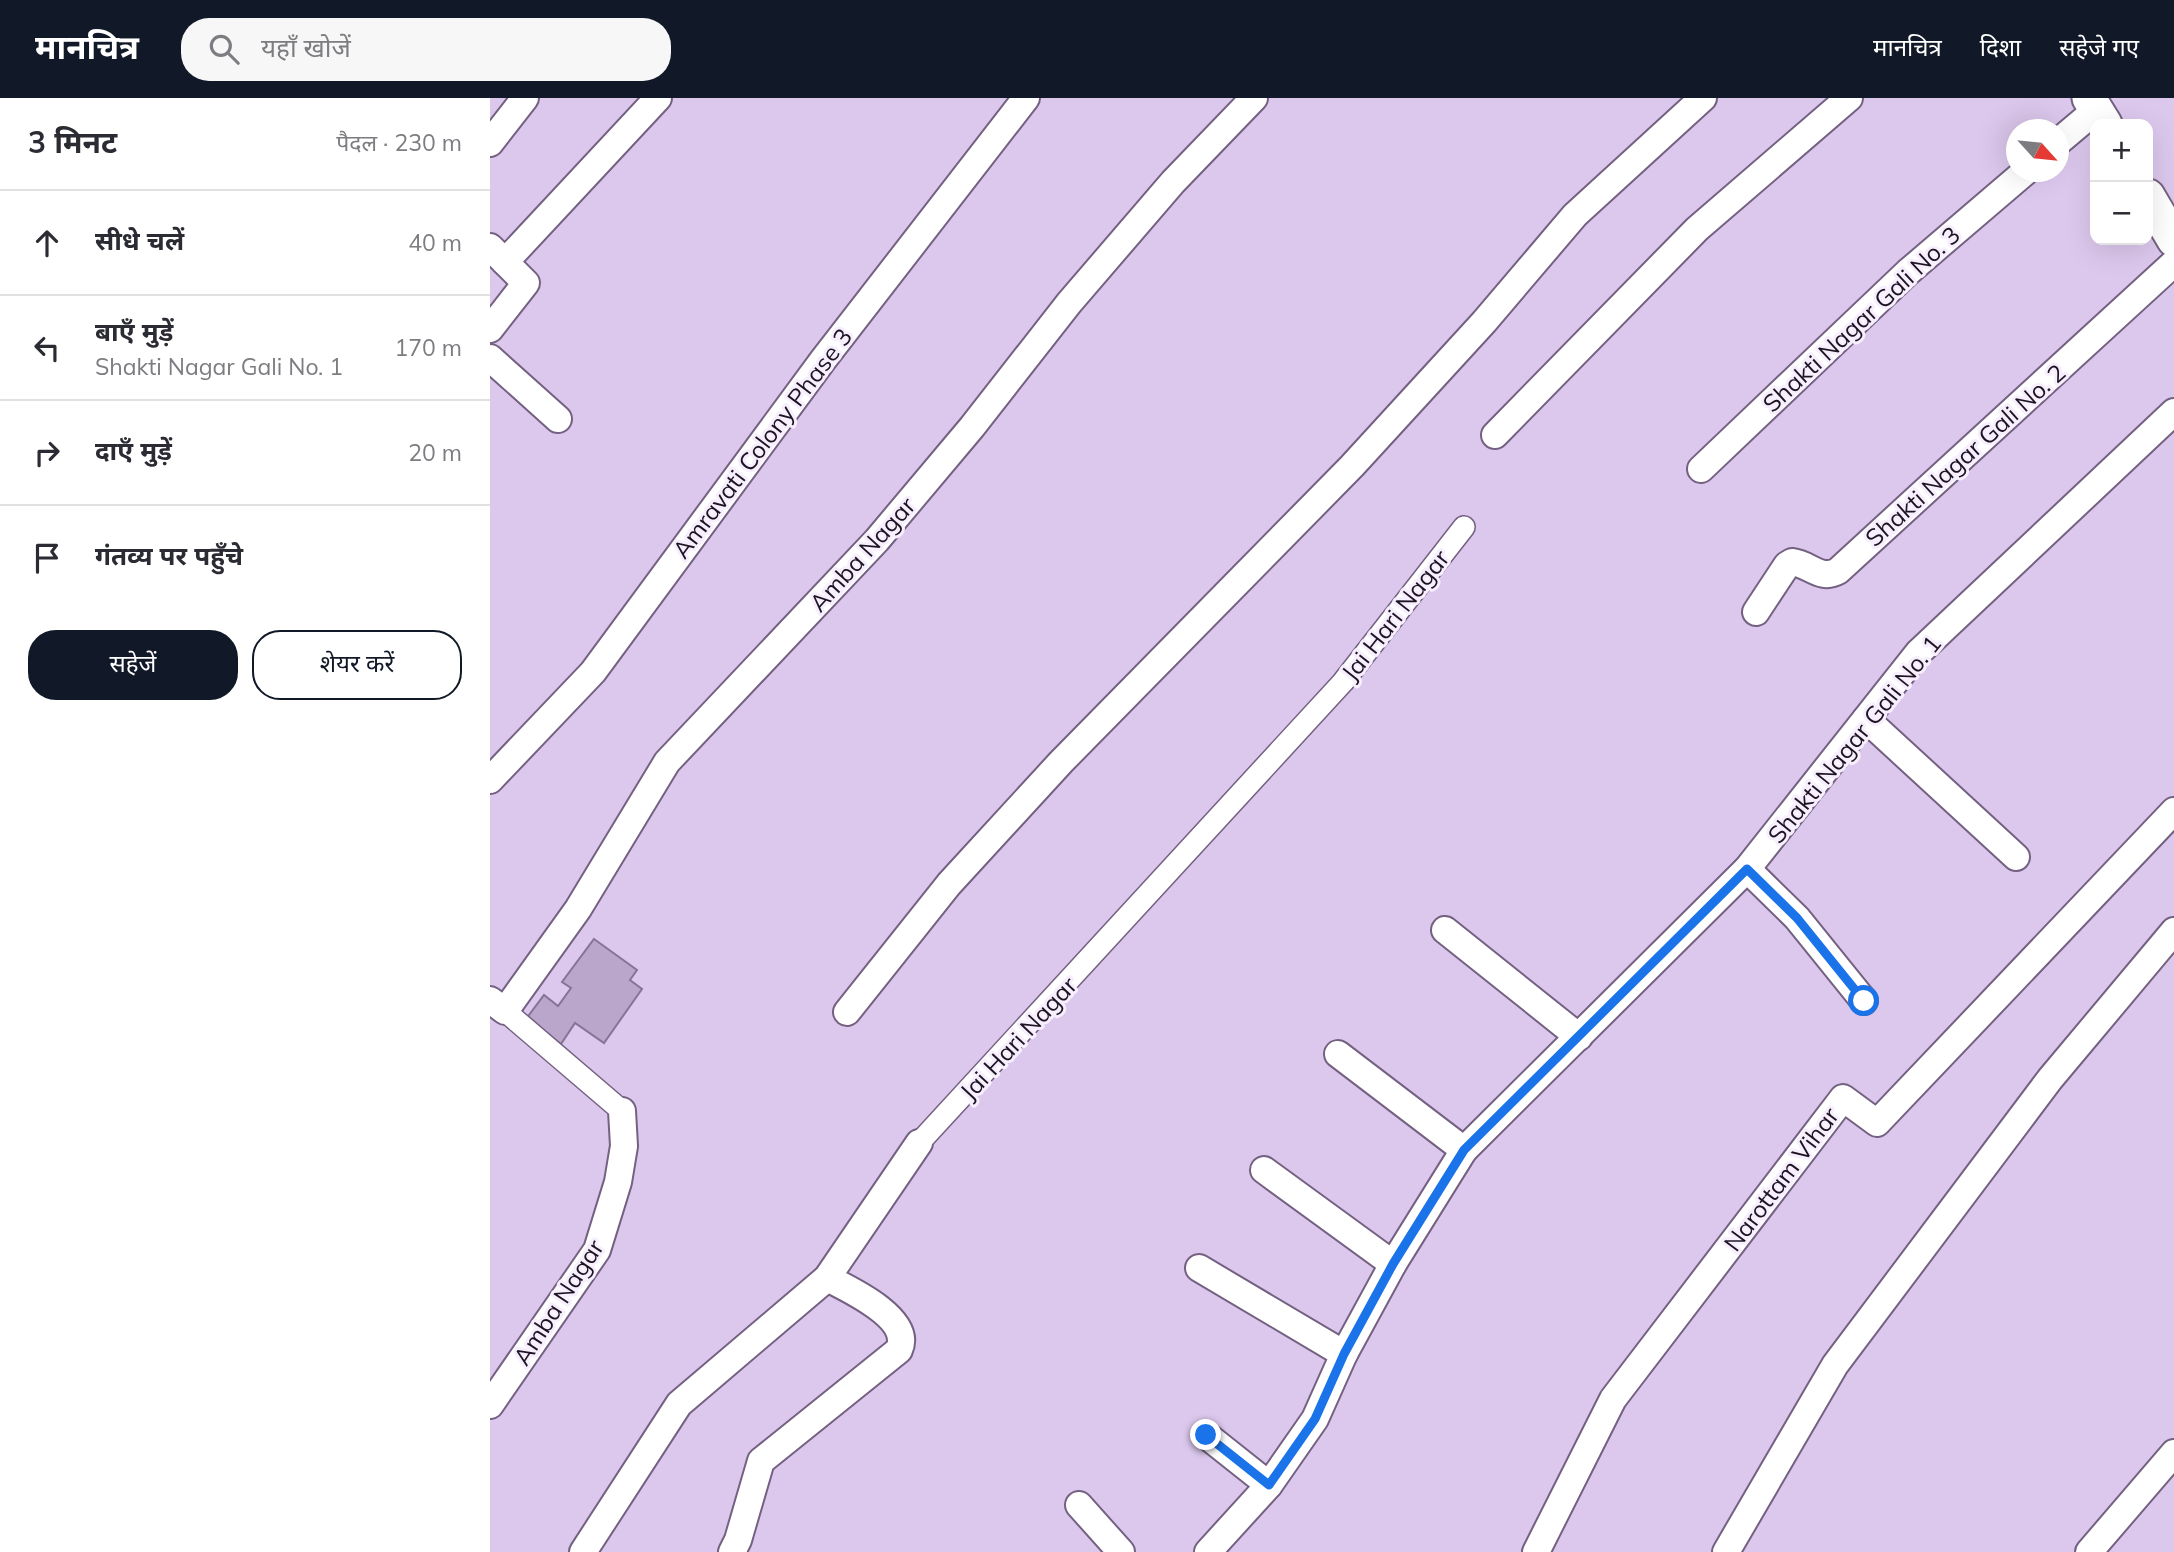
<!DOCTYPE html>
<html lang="hi">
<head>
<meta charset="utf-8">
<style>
  body { margin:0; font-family:Mulish,"Noto Sans Devanagari",sans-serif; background:#f7f7f7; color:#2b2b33 }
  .controls { position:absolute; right:21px; top:21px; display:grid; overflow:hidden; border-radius:14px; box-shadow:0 7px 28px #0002 }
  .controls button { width:63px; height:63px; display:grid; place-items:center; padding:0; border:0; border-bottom:2px solid #e1e1e2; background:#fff; color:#2b2b33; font:35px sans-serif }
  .compass { position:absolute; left:1516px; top:21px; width:63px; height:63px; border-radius:50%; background:#fff; box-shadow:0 7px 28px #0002; rotate:117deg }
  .stop { position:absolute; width:21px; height:21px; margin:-16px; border:5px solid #1a73e8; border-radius:50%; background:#fff }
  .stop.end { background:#1a73e8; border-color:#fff; box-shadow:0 2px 7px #0008 }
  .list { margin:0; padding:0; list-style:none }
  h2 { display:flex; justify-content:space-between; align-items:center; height:91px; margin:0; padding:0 28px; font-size:30px }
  h2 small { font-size:23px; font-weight:400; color:#7c7c81 }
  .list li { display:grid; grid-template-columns:46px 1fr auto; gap:21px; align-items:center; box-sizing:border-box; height:105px; padding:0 28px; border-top:2px solid #e1e1e2 }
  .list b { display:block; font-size:26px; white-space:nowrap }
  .list p { margin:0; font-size:23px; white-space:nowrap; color:#7c7c81 }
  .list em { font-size:23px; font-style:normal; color:#7c7c81 }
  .actions { display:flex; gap:14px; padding:21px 28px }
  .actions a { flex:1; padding:16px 0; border:2px solid #111827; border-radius:28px; text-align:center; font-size:24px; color:#111827 }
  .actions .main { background:#111827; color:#fff }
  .icon { flex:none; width:38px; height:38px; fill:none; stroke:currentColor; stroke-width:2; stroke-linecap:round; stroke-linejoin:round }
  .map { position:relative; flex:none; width:1684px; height:1454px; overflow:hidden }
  header { display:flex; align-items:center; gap:42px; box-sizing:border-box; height:98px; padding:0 35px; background:#111827; color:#fff }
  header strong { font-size:33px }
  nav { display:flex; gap:38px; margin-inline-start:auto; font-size:24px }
  .search { width:490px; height:63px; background:#f7f7f7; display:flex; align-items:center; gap:18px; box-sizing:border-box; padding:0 24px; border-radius:28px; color:#7c7c81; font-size:26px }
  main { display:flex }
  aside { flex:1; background:#fff }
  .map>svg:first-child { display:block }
  .building { fill:#baa6ca; stroke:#867495; stroke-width:2 }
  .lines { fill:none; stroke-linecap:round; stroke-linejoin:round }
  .pedestrian-casing { stroke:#746182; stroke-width:24 }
  .minor-casing { stroke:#746182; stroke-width:30 }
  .tertiary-casing { stroke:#746182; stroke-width:37 }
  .pedestrian { stroke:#fff; stroke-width:21 }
  .minor { stroke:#fff; stroke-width:26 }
  .tertiary { stroke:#fff; stroke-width:33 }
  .route { stroke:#1a73e8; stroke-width:9 }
  .labels { text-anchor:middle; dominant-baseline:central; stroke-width:6; stroke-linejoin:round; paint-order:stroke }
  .street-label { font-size:24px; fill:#1c1421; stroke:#f7eefe }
</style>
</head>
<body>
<header>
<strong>मानचित्र</strong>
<div class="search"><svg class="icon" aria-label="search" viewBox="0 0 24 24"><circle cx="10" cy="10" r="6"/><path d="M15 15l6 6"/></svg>यहाँ खोजें</div>
<nav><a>मानचित्र</a><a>दिशा</a><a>सहेजे गए</a></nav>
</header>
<main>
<aside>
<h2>3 मिनट<small>पैदल · 230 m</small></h2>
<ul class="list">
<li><svg class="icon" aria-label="ahead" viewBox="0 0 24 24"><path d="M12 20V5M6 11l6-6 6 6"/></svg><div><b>सीधे चलें</b></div><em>40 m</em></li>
<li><svg class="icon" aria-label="left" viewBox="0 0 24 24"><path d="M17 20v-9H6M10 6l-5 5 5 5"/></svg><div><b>बाएँ मुड़ें</b><p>Shakti Nagar Gali No. 1</p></div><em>170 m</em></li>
<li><svg class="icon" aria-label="right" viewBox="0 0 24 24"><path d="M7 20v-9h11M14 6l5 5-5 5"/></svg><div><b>दाएँ मुड़ें</b></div><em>20 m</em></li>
<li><svg class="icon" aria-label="arrive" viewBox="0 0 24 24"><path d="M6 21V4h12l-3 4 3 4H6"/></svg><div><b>गंतव्य पर पहुँचे</b></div></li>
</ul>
<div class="actions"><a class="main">सहेजें</a><a>शेयर करें</a></div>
</aside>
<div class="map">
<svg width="1684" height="1454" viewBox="0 0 1684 1454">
  <rect width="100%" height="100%" fill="#dcc8ed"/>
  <path class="building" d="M104 841 147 872 140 882 152 891 114 945 85 925 71 946 36 921 54 897 68 908 81 890 72 884Z"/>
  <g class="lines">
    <defs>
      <g id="pedestrian">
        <path d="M15 913 132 1013"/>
        <path d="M429 1045 853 584 974 429"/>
      </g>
      <g id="minor">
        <path d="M1568 44 1606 12"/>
        <path d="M0 45 35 0"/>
        <path d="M0 149 36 185 0 231"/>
        <path d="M15 164 168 0"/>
        <path d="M0 260 68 321"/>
        <path d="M1005 337 1207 131 1359 0"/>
        <path d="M1211 371 1418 174 1535 74"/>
        <path d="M1266 514 1297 467 1302 464C1320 466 1330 483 1348 473L1684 165"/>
        <path d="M1376 621 1526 759"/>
        <path d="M0 682 103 574 333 262 536 0"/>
        <path d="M1257 771 1307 820 1374 903"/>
        <path d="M955 832 1089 939"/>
        <path d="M0 902 15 913 88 811 177 664 387 442 482 329 579 205 683 84 764 0"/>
        <path d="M357 914 459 786 571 664 862 368 994 224 1085 117 1213 0"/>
        <path d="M848 956 974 1052"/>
        <path d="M774 1072 903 1166"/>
        <path d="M709 1170 854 1256"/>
        <path d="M0 1307 107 1152 128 1084 134 1048 132 1013"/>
        <path d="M716 1337 779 1387"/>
        <path d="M589 1407 631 1454"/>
        <path d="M93 1454 189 1306 337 1180 429 1045"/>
        <path d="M242 1454 248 1442 271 1363 409 1252C423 1221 361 1192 337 1180"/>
        <path d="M718 1454 779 1387 825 1321 854 1256 903 1166 974 1052 1257 771 1428 555 1684 314"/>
        <path d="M1046 1454 1123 1301 1353 1000 1387 1025 1684 713"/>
        <path d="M1236 1454 1345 1267 1560 981 1684 833"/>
        <path d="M1599 1454 1684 1355"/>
      </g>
      <g id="tertiary">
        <path d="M1599 0 1615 26"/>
        <path d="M1658 98 1684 142"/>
      </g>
    </defs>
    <use href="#pedestrian" class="pedestrian-casing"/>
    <use href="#minor" class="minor-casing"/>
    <use href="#tertiary" class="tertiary-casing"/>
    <use href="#pedestrian" class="pedestrian"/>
    <use href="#minor" class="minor"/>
    <use href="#tertiary" class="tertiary"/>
  </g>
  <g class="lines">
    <path class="route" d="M716 1337 779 1387 825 1321 854 1256 903 1166 974 1052 1257 771 1307 820 1374 903"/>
  </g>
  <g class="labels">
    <g class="street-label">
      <text transform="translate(1371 221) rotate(-43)">Shakti Nagar Gali No. 3</text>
      <text transform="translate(272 345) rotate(-53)">Amravati Colony Phase 3</text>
      <text transform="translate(1475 357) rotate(-42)">Shakti Nagar Gali No. 2</text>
      <text transform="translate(372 456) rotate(-48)">Amba Nagar</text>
      <text transform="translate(905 517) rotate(-52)">Jai Hari Nagar</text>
      <text transform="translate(1364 641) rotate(-51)">Shakti Nagar Gali No. 1</text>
      <text transform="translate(528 940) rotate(-47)">Jai Hari Nagar</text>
      <text transform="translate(1291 1081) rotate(-53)">Narottam Vihar</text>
      <text transform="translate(68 1204) rotate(-57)">Amba Nagar</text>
    </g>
  </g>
</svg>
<div class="controls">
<button>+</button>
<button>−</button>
</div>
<svg class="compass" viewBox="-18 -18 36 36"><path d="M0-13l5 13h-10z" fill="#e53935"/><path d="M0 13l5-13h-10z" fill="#7c7c81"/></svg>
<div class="stop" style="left:1374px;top:903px"></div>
<div class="stop end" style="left:716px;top:1337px"></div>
</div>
</main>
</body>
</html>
